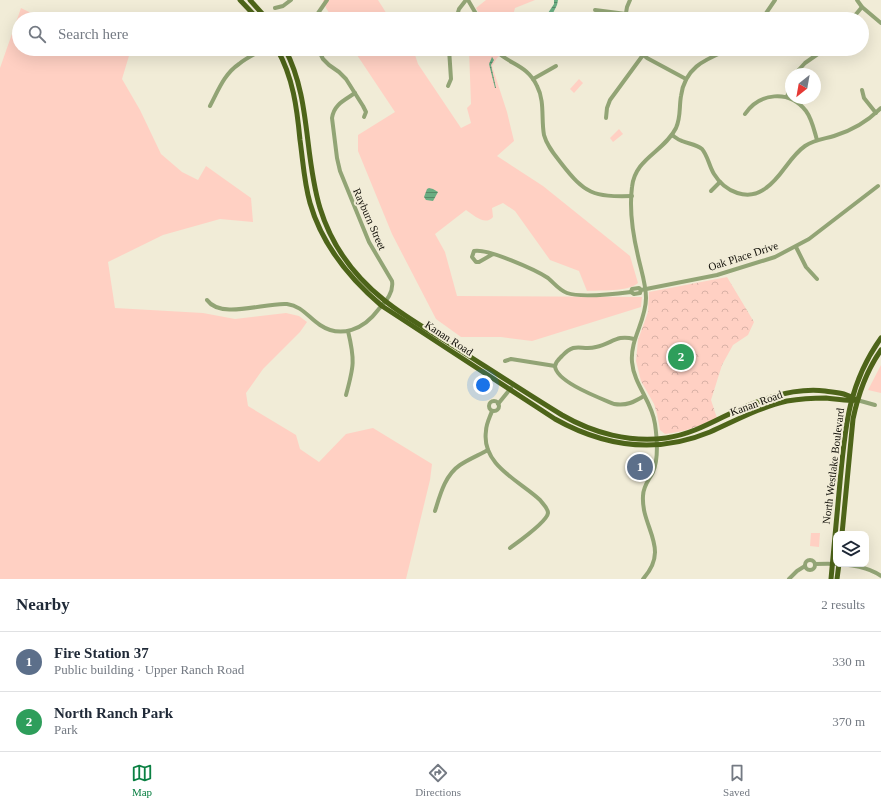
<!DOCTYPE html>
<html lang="en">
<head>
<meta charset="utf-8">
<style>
  body { margin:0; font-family:Georgia,serif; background:#f2f2f3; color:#1f2937 }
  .controls { position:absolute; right:12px; bottom:12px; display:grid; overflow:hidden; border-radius:8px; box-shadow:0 4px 16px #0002 }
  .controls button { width:36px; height:36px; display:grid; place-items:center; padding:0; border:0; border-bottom:1px solid #e0e1e3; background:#fff; color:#1f2937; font:20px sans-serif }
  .compass { position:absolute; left:785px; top:68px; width:36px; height:36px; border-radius:50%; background:#fff; box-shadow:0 4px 16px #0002; rotate:211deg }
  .you { position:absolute; left:483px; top:385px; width:14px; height:14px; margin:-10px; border:3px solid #fff; border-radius:50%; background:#1a73e8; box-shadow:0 0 0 6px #1a73e833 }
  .badge { display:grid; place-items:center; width:26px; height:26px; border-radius:50%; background:#0b8043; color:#fff; font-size:13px; font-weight:700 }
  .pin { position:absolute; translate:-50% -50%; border:2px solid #fff; box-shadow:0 1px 4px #0006 }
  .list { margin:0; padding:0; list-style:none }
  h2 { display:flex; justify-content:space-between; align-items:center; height:52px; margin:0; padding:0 16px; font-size:17px }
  h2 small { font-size:13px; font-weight:400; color:#747a83 }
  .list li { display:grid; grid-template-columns:26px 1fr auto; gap:12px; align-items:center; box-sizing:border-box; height:60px; padding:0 16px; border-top:1px solid #e0e1e3 }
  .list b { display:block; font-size:15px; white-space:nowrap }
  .list p { margin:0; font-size:13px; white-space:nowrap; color:#747a83 }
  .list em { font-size:13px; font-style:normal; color:#747a83 }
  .icon { flex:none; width:22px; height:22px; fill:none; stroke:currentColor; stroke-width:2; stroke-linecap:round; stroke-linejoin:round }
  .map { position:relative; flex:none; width:881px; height:579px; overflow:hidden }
  .search { position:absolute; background:#fff; box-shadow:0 4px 16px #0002; left:12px; right:12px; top:12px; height:44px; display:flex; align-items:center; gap:10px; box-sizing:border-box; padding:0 14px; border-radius:22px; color:#747a83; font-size:15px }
  .sheet { height:172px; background:#fff }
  nav { display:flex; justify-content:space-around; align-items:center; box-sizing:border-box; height:56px; border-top:1px solid #e0e1e3; background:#fff; font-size:11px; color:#747a83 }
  nav a { display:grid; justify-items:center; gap:2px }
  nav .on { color:#0b8043 }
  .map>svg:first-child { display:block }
  .green { fill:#ffd0c3 }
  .forest { fill:url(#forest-crowns) }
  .water { fill:url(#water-rules) }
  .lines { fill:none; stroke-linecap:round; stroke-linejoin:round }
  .minor { stroke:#92a475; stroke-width:4 }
  .major { stroke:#4d6419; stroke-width:5 }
  .labels { text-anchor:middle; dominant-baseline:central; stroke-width:4; stroke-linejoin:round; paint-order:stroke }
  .street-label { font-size:11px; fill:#0f0d06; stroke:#f1ecd7 }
</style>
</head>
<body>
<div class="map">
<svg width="881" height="579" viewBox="0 0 881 579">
  <defs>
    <pattern id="forest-crowns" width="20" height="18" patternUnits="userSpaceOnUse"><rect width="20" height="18" fill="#ffd0c3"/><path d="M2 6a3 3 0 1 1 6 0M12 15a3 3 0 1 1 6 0" fill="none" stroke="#d9b1a6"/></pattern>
    <pattern id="water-rules" width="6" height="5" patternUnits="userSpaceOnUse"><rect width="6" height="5" fill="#6aad82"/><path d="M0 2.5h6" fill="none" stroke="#568b68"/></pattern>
  </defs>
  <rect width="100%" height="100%" fill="#f1ecd7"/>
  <g class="green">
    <path d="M323 0H378L390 19H333L326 8Z"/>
    <path d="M486 0H535L515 8 512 19H482L476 8Z"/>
    <path d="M21 8 43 19H19V49H131L122 79 140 110 161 154 182 172 198 180 206 166 251 198 253 222 220 219 163 235 108 262 115 308 203 313 235 319 286 313 299 316 307 322 300 332 263 369 246 393 248 406 296 435 300 449 319 462 346 434 373 428 432 464 430 480 406 579H0V68Z"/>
    <path d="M353 49H413L418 64 461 128 471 123 467 108 471 104 469 49H507L497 58 492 66 507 112 514 141 497 156 543 186 630 256 638 283C628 292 600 290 587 291L579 271 550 260 515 211 503 203 492 208 493 217C485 226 475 216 466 210L435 234 445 252 457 296 642 297 641 307 532 341 501 337H461L436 319 392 234 358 151V135L395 112Z"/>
    <path d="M579 79 583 83 574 93 570 89Z"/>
    <path d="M619 129 623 134 613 142 610 138Z"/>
    <path d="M881 365V393L868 390Z"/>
    <path d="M811 533H820L819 547 810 546Z"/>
  </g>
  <path class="forest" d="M727 277 754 322 748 335 733 345 722 365 711 400 717 418C700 426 684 432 665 434L660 430 657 414 654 404 641 381 636 361 638 340 648 312 649 292Z"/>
  <g class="water">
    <path d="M554 0H558L557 5 550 19H544L554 4Z"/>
    <path d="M492 57 494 60 491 65 496 88H495L489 64Z"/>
    <path d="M429 188 433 189 438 192 433 201 426 200 424 197 427 189Z"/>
  </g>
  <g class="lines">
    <g class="minor">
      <path d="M468 0 479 19"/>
      <path d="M857 0 862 7 881 23"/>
      <path d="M275 8 283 6 291 0"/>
      <path d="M595 10 626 14"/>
      <path d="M314 19 327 0"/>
      <path d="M456 19 459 9 466 0"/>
      <path d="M625 19 627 7 630 0"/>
      <path d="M762 19 775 0"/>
      <path d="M852 19 862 7"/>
      <path d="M318 49 323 59 329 65 339 72 346 79 363 106 366 112 364 117"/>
      <path d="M494 49C509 65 527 64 537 86 545 101 541 119 544 135 547 146 554 154 561 163 585 194 593 197 632 196"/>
      <path d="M636 49 647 58 686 79"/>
      <path d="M795 74 805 63 825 49"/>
      <path d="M533 79 556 66"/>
      <path d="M448 86 451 79 449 49"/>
      <path d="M862 90 864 98 876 113"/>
      <path d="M787 97 791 85"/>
      <path d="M210 106C218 91 224 74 239 64 246 58 255 54 264 49"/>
      <path d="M745 114C759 93 789 89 806 111 812 119 814 130 817 140"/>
      <path d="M606 118 607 108 610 100 643 55"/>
      <path d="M672 135C675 137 678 140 682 141 689 144 696 144 702 149 708 156 709 166 714 174 725 192 748 202 766 188 782 177 789 157 805 146 814 140 824 139 834 136 851 131 868 121 881 108"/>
      <path d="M711 191 720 182"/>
      <path d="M796 247 806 267 817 279"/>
      <path d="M493 254 479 262H476L472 257 474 251C487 248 536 270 548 278 554 283 559 290 567 293 581 298 615 294 631 292L634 294 640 293 641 290 717 275 775 257 809 239 878 186"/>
      <path d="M631 292 632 289 639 288 641 290"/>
      <path d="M207 300C221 320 266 302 287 304 302 306 308 317 320 325 341 339 364 329 378 310 385 302 394 293 392 281L369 242 340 171 337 158 332 118C334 104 345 100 355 93"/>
      <path d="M505 361 511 359 555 366C556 361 559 359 562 356 576 341 581 351 596 347 612 344 616 334 634 339"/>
      <path d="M555 366C556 382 600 398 614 404 627 406 634 402 644 396"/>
      <path d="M346 395C354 366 355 360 348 331"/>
      <path d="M857 400 875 405"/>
      <circle cx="494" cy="406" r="5"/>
      <path d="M498 404 511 388"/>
      <path d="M492 411C490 417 486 424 486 431 481 465 520 481 540 500 543 504 548 508 548 513 547 522 518 542 510 548"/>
      <path d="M435 511C440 495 445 475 460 465 469 459 479 455 488 450"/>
      <circle cx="810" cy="565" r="5"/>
      <path d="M815 564C835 563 865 564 881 576"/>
      <path d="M643 579C671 548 641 528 643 496 643 486 649 480 653 472 659 458 657 438 655 424 652 401 634 385 632 362 630 339 646 321 646 298 646 284 641 270 638 256 633 235 629 210 632 187 635 158 664 152 676 128 681 117 679 107 681 96 685 66 707 59 730 49"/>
      <path d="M789 579 797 571 805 566"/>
    </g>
    <g class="major">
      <path d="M240 0 258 19"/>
      <path d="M250 0 267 19"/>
      <path d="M277 49C293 77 297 108 300 140 303 161 304 182 310 203 322 245 349 278 382 306L555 419C605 447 657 454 710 432 735 421 760 407 787 401 799 399 814 398 826 398 837 399 846 401 857 400"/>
      <path d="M285 49C311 98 304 156 320 208 331 244 354 276 384 300 406 318 432 332 455 347 491 370 526 393 562 415 593 433 630 443 666 438 687 435 705 426 723 417 754 402 789 387 825 391 838 393 844 392 856 400"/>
      <path d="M842 534 853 419C858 395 867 370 881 350"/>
      <path d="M831 579C834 547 837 514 840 482 845 428 848 384 881 338"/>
      <path d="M837 579 839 564"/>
    </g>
  </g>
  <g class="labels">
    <g class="street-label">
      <text transform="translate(370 219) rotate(66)">Rayburn Street</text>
      <text transform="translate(743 256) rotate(-18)">Oak Place Drive</text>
      <text transform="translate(449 338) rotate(33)">Kanan Road</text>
      <text transform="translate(756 403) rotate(-20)">Kanan Road</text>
      <text transform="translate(833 466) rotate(-83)">North Westlake Boulevard</text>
    </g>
  </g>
</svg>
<div class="controls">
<button><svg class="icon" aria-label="layers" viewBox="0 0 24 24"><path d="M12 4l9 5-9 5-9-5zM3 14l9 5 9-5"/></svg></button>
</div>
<svg class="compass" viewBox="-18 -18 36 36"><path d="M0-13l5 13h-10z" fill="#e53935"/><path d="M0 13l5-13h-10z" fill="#747a83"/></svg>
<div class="you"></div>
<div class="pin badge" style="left:640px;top:467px;background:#5c6f8a">1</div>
<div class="pin badge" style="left:681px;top:357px;background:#2e9e5b">2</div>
<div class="search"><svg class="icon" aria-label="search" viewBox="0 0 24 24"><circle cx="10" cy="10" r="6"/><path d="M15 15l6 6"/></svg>Search here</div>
</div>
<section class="sheet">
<h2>Nearby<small>2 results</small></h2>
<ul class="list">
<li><span class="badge" style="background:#5c6f8a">1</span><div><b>Fire Station 37</b><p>Public building · Upper Ranch Road</p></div><em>330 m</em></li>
<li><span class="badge" style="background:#2e9e5b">2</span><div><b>North Ranch Park</b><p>Park</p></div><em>370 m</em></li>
</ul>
</section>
<nav>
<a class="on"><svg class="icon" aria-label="map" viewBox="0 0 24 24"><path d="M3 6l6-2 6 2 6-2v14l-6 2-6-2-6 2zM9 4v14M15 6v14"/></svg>Map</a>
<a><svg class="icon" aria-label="directions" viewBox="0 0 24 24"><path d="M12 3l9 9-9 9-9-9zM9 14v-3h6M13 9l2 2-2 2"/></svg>Directions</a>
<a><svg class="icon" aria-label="saved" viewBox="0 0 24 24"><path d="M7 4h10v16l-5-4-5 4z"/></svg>Saved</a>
</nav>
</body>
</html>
